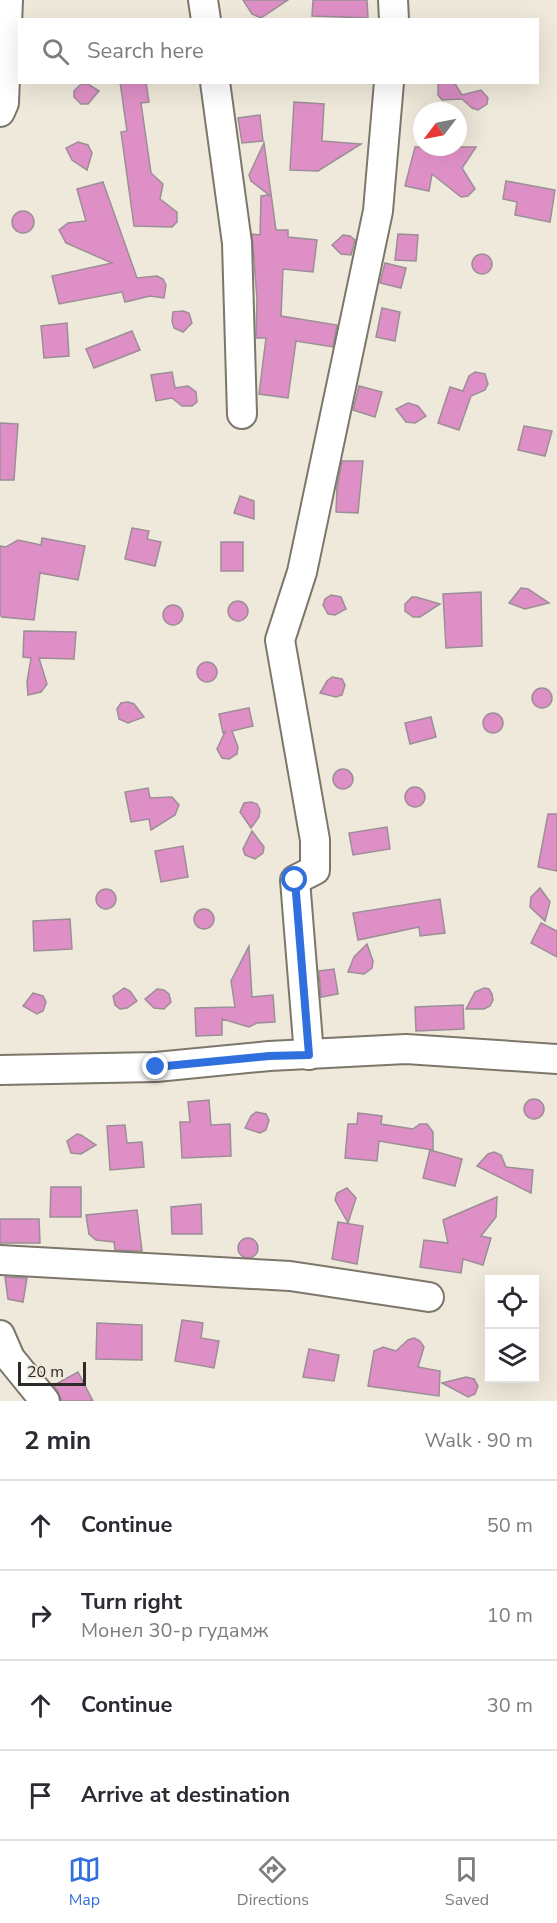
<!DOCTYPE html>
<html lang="en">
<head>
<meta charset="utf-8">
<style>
  body { margin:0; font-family:"Nunito Sans",sans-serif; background:#f2f2f3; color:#2b2b33 }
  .controls { position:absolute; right:18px; bottom:18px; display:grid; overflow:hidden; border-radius:0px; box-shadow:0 6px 24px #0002 }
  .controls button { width:54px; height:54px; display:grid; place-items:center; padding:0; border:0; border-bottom:2px solid #e1e1e2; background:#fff; color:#2b2b33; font:30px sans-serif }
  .compass { position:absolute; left:413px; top:102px; width:54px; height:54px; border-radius:50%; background:#fff; box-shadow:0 6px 24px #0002; rotate:238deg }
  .scale { position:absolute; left:18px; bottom:15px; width:68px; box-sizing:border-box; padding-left:6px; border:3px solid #2d2b26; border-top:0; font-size:16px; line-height:21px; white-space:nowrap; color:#2d2b26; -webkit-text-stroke:4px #efe9db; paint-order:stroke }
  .stop { position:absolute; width:18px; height:18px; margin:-14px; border:4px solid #2f70de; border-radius:50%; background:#fff }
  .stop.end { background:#2f70de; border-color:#fff; box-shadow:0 2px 6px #0008 }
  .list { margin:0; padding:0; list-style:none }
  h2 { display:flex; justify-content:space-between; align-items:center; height:78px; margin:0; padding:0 24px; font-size:26px }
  h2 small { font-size:20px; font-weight:400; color:#7c7c81 }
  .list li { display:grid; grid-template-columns:39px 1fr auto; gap:18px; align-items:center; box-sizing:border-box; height:90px; padding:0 24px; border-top:2px solid #e1e1e2 }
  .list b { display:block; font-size:22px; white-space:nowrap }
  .list p { margin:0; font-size:20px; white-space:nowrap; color:#7c7c81 }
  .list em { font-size:20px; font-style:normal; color:#7c7c81 }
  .icon { flex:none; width:33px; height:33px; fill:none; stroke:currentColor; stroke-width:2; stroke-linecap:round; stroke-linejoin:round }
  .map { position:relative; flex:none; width:557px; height:1401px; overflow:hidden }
  .search { position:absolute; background:#fff; box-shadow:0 6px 24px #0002; left:18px; right:18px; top:18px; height:66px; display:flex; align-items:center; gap:15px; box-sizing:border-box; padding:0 21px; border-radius:0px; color:#7c7c81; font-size:22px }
  .sheet { height:438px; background:#fff }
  nav { display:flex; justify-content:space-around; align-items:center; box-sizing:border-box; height:84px; border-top:2px solid #e1e1e2; background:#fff; font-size:16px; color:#7c7c81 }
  nav a { display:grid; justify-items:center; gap:3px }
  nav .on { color:#2f70de }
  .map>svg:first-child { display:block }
  .building { fill:#de90c6; stroke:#9b8e96; stroke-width:1.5 }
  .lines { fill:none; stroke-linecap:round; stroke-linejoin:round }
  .minor-casing { stroke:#7c776a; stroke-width:32 }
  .minor { stroke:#fff; stroke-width:28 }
  .route { stroke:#2f70de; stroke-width:8 }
</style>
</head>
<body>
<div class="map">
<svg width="557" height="1401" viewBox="0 0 557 1401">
  <rect width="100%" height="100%" fill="#efe9db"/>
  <g class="building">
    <path d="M243 0H288L261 18 252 14Z"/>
    <path d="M313 0H367L368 18 312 16Z"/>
    <path d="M120 82H146L149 102 141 103 151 173 163 184 160 199 177 212V222L172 227 134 226 121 132 127 131Z"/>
    <path d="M438 82H454L462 95 481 90 488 98 487 104 478 110 472 108 462 99 442 100 438 95Z"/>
    <path d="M81 84H88L99 91 88 104H81L74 97V91Z"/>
    <path d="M294 102 324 104 322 141 361 144 318 171 290 170Z"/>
    <path d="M260 115 263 141 242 143 238 118Z"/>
    <path d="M78 142 88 145 92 153 87 170 72 160 66 148Z"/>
    <path d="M264 143 276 230H288V237L317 240 313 272 283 269 281 316 337 325 333 347 296 341 288 398 259 394 266 338H256L257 299 252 234 260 235 261 196 269 195 251 181 249 175Z"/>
    <path d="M415 147H476L462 168 475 189 468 196 461 197 432 174 429 191 405 186Z"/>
    <path d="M506 181 555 190 550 222 515 215 517 202 503 199Z"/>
    <path d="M103 182 137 278 157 276 163 279 166 285 164 298 150 296 125 302 122 292 59 304 52 276 112 263 66 243 59 230 68 223 86 221 77 189Z"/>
    <circle cx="23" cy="222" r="11"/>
    <path d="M398 234 418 235 416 261 395 260Z"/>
    <path d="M343 235 350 236 355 240 351 255 341 254 332 245Z"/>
    <circle cx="482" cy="264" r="10"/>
    <path d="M385 263 406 268 401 288 380 283Z"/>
    <path d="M382 308 400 312 395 341 376 337Z"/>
    <path d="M183 311 189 313 192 323 183 332 174 328 172 321 173 312Z"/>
    <path d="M67 323 69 356 44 358 41 326Z"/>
    <path d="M132 331 140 350 94 368 86 349Z"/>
    <path d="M172 372 175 388 188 386 196 392 197 402 192 406H182L172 398 156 401 151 375Z"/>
    <path d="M475 372 485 374 488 384 485 390 471 396 459 430 438 423 450 387 463 391 469 376Z"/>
    <path d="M359 386 382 392 375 417 353 410Z"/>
    <path d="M408 403 418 406 426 416 415 423 406 422 396 409Z"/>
    <path d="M0 423 18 424 14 480H0Z"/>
    <path d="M524 426 552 431 545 456 518 450Z"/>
    <path d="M342 461H363L358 513 336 512 337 487Z"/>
    <path d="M240 496 254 501V519L234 513Z"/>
    <path d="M132 528 149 531 147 539 161 542 155 566 125 559Z"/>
    <path d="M42 538 85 546 78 580 40 573 34 620 2 617 0 615V546L6 547 18 540 41 545Z"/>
    <rect x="221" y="542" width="22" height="29"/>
    <path d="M521 588 528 589 549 603 525 609 509 603Z"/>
    <path d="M481 592 482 646 446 648 443 594Z"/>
    <path d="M331 595 341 597 346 609 335 615 328 614 323 605 325 599Z"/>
    <path d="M412 597H416L440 604 420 617H413L405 611V604Z"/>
    <circle cx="238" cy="611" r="10"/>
    <circle cx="173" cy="615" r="10"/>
    <path d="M24 631 76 632 74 659 39 658 47 684 41 692 28 695 27 682 31 658 23 657Z"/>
    <circle cx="207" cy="672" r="10"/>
    <path d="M332 677 342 679 345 685 342 695 336 697 320 693 327 681Z"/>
    <circle cx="542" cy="698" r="10"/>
    <path d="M128 702 134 704 144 717 128 723 119 719 117 709 121 703Z"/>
    <path d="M249 708 253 726 232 731 238 747 237 754 229 759 222 758 217 749 225 732 223 733 219 714Z"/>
    <circle cx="493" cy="723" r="10"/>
    <path d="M431 717 436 737 410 744 405 723Z"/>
    <circle cx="343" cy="779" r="10"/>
    <circle cx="415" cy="797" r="10"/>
    <path d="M148 788 150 798 172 797 179 805 175 815 151 830 149 819 131 822 125 792Z"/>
    <path d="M251 802 257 804 260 810 259 817 251 828 240 812 244 803Z"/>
    <path d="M548 814H557V871L538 867Z"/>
    <path d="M387 827 390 849 353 855 349 833Z"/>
    <path d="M252 831 264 847 263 853 255 859 245 855 243 849Z"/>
    <path d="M183 846 188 877 161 882 155 851Z"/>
    <path d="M540 888 550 902 545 921 530 907 531 897Z"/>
    <circle cx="106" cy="899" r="10"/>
    <path d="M440 899 445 933 420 936 419 927 358 940 353 913Z"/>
    <circle cx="204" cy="919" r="10"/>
    <path d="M70 919 72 949 34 951 33 921Z"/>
    <path d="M541 923 557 931V957L531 943Z"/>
    <path d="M367 944 373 961 372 968 364 974 348 972 354 957Z"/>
    <path d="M249 946 252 997 273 995 275 1022 257 1023 249 1027 222 1019V1035L196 1036 195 1008 235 1007 231 981Z"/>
    <path d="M334 969 338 994 321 997 319 971Z"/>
    <path d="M124 988 130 991 137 1001 127 1008 120 1009 115 1005 113 996Z"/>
    <path d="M484 988 489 989 492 994 493 1000 490 1006 484 1009H466L475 992Z"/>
    <path d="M157 989 164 990 169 994 171 1002 164 1009 154 1008 145 999Z"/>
    <path d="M33 993 43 996 46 1002 43 1011 37 1014 23 1006Z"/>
    <path d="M463 1005 464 1029 416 1031 415 1007Z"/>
    <circle cx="534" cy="1109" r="10"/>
    <path d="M209 1100 211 1125 230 1124 231 1156 182 1158 180 1122H190L188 1102Z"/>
    <path d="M256 1112 266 1114 269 1120 266 1130 260 1133 245 1128 251 1116Z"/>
    <path d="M358 1113 382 1116 381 1124 413 1129 420 1124H427L433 1132V1150L379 1141 377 1161 345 1158 348 1124H357Z"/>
    <path d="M125 1125 127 1143 142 1142 144 1167 110 1170 107 1126Z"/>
    <path d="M77 1134 81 1135 96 1145 81 1154 71 1153 67 1141Z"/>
    <path d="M430 1150 462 1159 455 1186 423 1178Z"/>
    <path d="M494 1152 501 1155 506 1167 533 1170 531 1193 477 1166 488 1154Z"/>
    <path d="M51 1187H81V1217H50Z"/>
    <path d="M347 1188 356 1198 348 1223 335 1200 337 1193Z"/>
    <path d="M497 1197 496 1217 481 1236 491 1238 483 1265 463 1259 461 1273 420 1267 424 1240 448 1243 443 1220Z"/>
    <path d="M201 1204 202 1234H172L171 1207Z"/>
    <path d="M137 1210 142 1251 115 1250 114 1242 96 1240 89 1234 86 1215Z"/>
    <path d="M0 1219H39L40 1243H0Z"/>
    <path d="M338 1222 363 1226 357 1264 332 1259Z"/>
    <circle cx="248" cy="1248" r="10"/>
    <path d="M5 1277 27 1278 23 1302 8 1299Z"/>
    <path d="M182 1320 203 1323 201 1338 219 1341 214 1368 175 1361Z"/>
    <path d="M97 1323 142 1325V1360L96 1359Z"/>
    <path d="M414 1338 420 1341 424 1347 418 1367 440 1371 439 1396 368 1386 374 1351 383 1347 396 1351 408 1340Z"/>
    <path d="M309 1349 339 1355 334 1381 303 1377Z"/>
    <path d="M78 1372 93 1401H62L54 1385Z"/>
    <path d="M466 1377 474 1379 478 1386 475 1394 468 1397 442 1383Z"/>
  </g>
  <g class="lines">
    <defs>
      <g id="minor">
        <path d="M203 0 206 20"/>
        <path d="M393 0 394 20"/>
        <path d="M215 82 237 243 242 414"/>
        <path d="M0 112 4 103 8 0"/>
        <path d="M309 1055 295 880 315 870V840L280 640 302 572 378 211 389 82"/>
        <path d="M0 1070 156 1067 269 1056 406 1049 557 1059"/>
        <path d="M0 1260 290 1276 429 1297"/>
        <path d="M0 1335 10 1358 45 1401"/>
      </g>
    </defs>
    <use href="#minor" class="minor-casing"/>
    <use href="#minor" class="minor"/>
  </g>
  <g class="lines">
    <path class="route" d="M156 1067 269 1056 309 1055 295 880"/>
  </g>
</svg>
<div class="controls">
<button><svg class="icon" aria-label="locate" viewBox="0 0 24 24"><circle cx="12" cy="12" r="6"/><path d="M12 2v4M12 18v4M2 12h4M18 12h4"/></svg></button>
<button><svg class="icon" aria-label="layers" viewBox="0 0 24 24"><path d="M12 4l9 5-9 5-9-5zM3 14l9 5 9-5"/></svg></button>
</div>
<svg class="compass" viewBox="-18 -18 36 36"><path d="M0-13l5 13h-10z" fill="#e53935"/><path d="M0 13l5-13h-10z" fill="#7c7c81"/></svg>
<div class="scale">20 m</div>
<div class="stop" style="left:295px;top:880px"></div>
<div class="stop end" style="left:156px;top:1067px"></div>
<div class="search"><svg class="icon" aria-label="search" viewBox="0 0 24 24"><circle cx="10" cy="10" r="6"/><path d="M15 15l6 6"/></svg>Search here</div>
</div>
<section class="sheet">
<h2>2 min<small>Walk · 90 m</small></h2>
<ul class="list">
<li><svg class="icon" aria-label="ahead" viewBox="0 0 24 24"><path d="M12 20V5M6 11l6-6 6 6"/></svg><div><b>Continue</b></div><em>50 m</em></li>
<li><svg class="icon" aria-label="right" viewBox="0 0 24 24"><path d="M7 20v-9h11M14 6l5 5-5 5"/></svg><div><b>Turn right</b><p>Монел 30-р гудамж</p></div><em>10 m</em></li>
<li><svg class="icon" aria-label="ahead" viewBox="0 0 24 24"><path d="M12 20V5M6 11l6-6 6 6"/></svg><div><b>Continue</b></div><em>30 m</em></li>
<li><svg class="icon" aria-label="arrive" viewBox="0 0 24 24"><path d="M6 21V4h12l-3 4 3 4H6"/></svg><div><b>Arrive at destination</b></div></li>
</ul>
</section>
<nav>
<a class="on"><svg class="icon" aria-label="map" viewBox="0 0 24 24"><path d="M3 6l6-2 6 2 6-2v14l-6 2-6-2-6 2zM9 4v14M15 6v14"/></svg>Map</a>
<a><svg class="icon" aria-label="directions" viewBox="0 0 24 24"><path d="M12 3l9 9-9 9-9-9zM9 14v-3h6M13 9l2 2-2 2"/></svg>Directions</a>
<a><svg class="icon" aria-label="saved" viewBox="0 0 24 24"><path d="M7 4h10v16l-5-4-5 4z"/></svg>Saved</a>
</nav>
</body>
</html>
